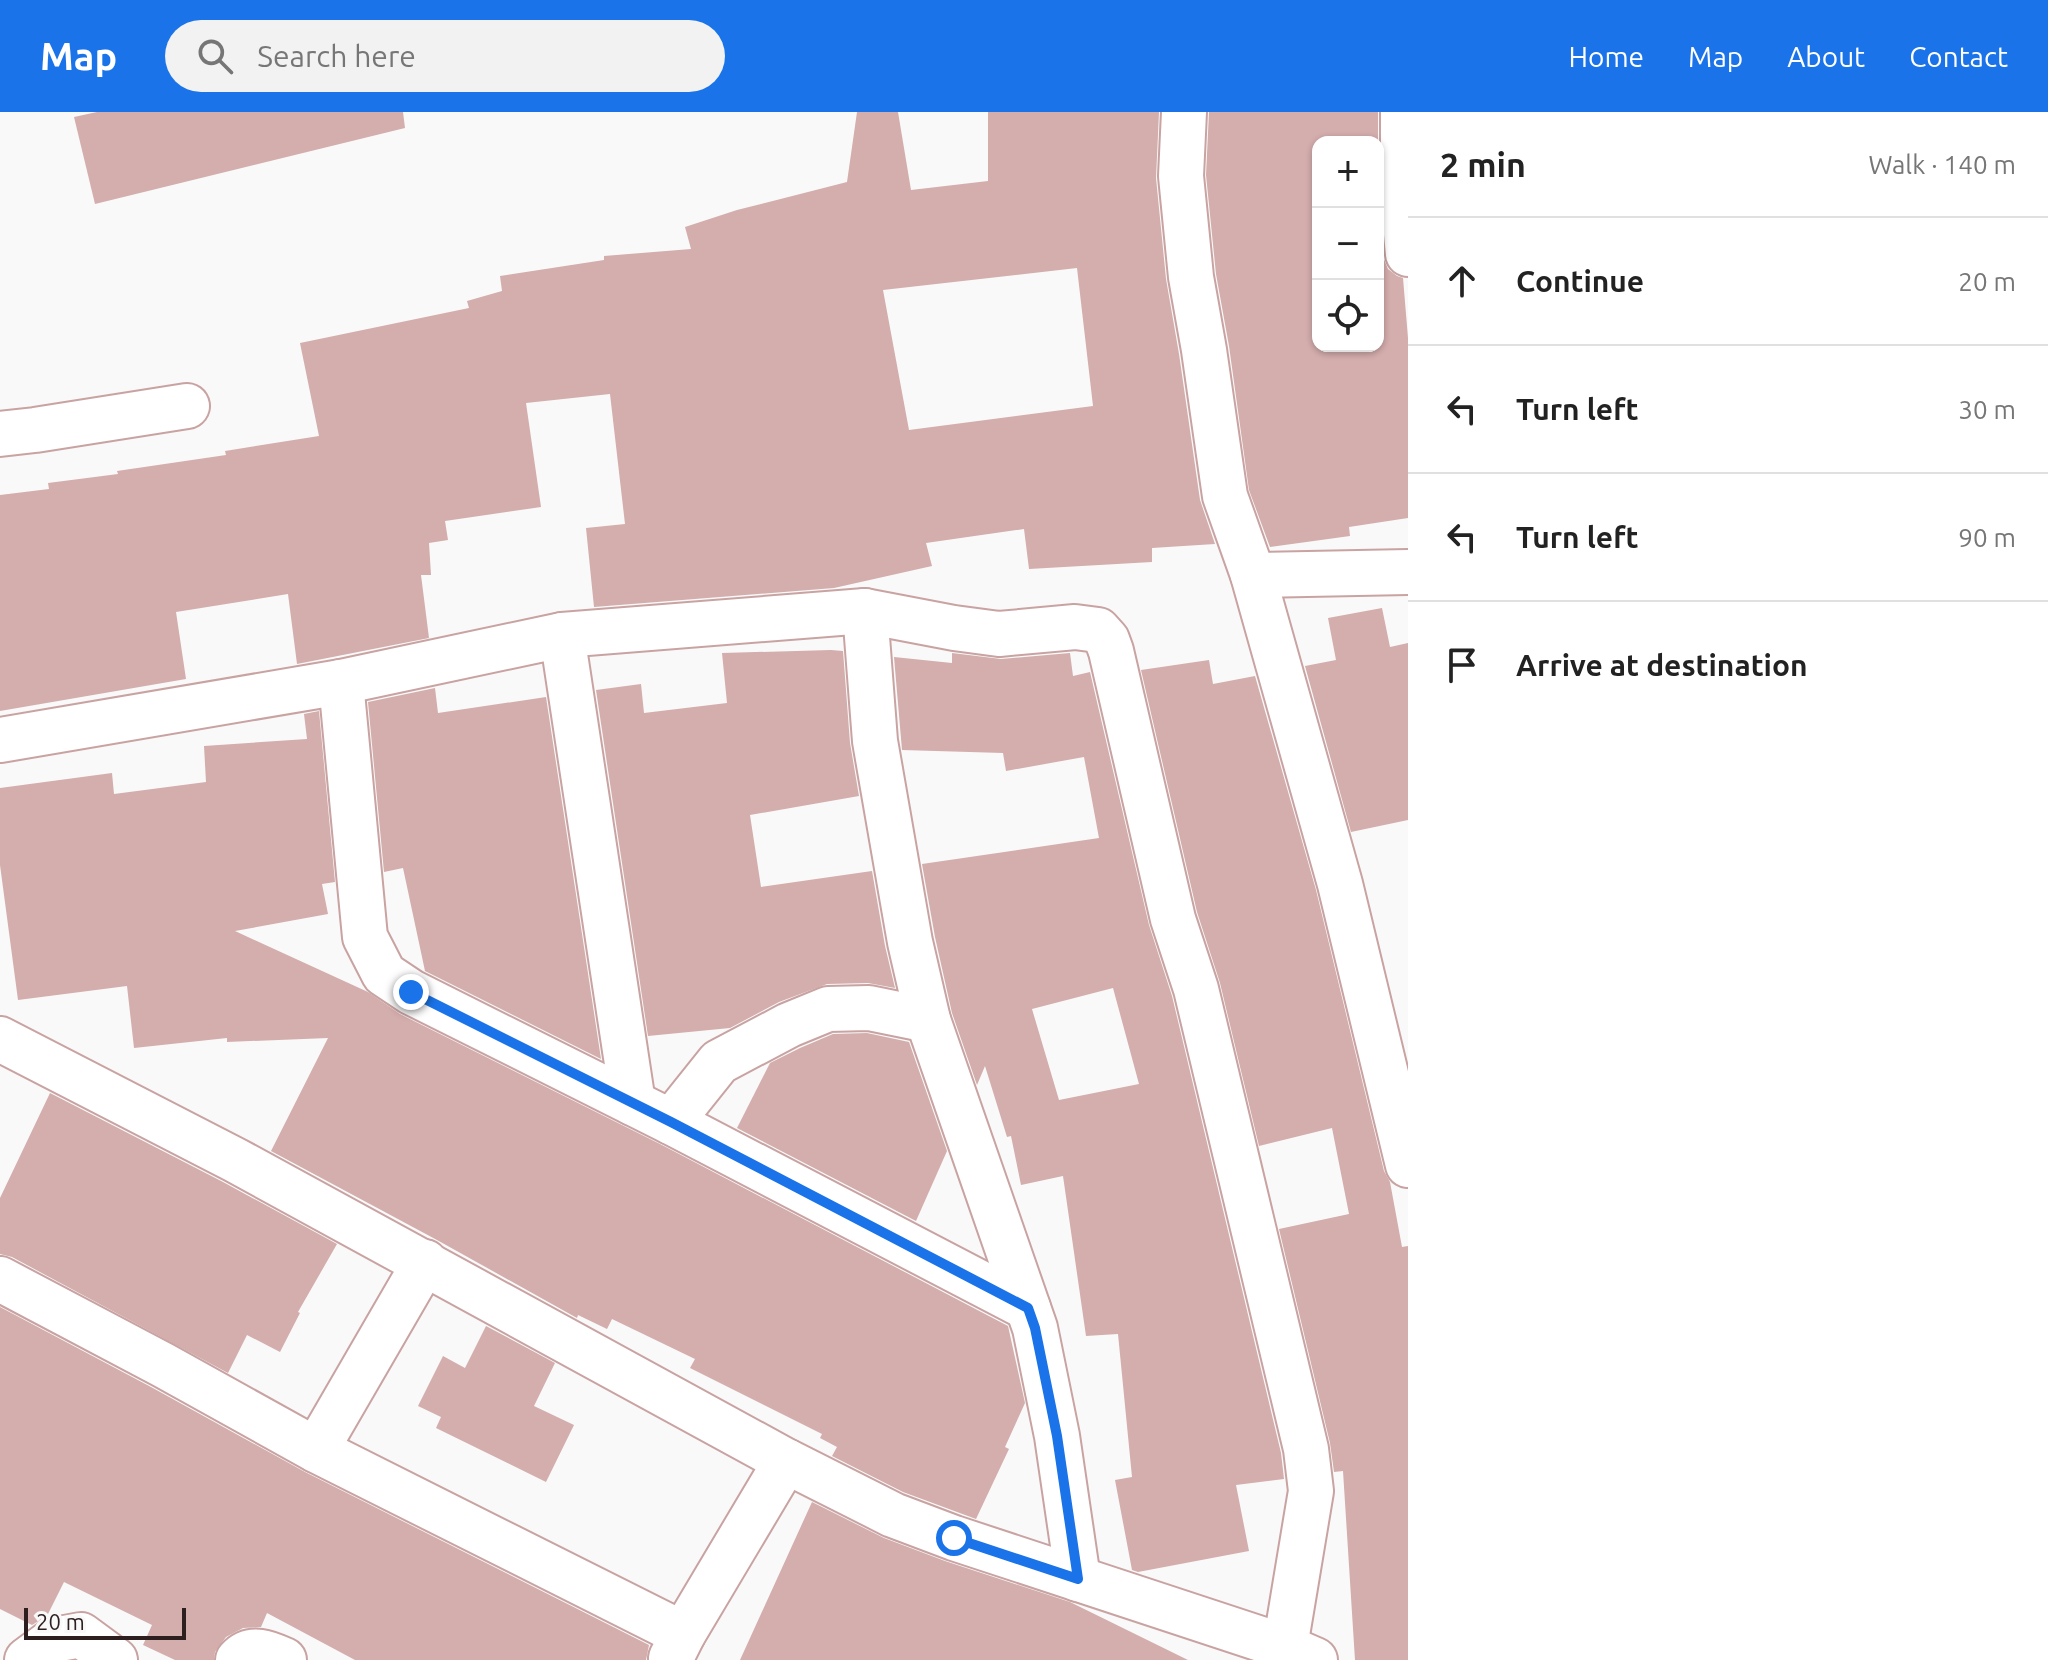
<!DOCTYPE html>
<html lang="en">
<head>
<meta charset="utf-8">
<style>
  body { margin:0; font-family:Ubuntu,sans-serif; background:#f2f2f2; color:#222 }
  .controls { position:absolute; right:24px; top:24px; display:grid; overflow:hidden; border-radius:16px; box-shadow:0 2px 6px #0004 }
  .controls button { width:72px; height:72px; display:grid; place-items:center; padding:0; border:0; border-bottom:2px solid #e0e0e0; background:#fff; color:#222; font:40px sans-serif }
  .scale { position:absolute; left:24px; bottom:20px; width:162px; box-sizing:border-box; padding-left:8px; border:4px solid #2d1f1f; border-top:0; font-size:22px; line-height:28px; white-space:nowrap; color:#2d1f1f; -webkit-text-stroke:6px #f9f9f9; paint-order:stroke }
  .stop { position:absolute; width:24px; height:24px; margin:-18px; border:6px solid #1a73e8; border-radius:50%; background:#fff }
  .stop.end { background:#1a73e8; border-color:#fff; box-shadow:0 2px 8px #0008 }
  .list { margin:0; padding:0; list-style:none }
  h2 { display:flex; justify-content:space-between; align-items:center; height:104px; margin:0; padding:0 32px; font-size:34px }
  h2 small { font-size:26px; font-weight:400; color:#767676 }
  .list li { display:grid; grid-template-columns:52px 1fr auto; gap:24px; align-items:center; box-sizing:border-box; height:128px; padding:0 32px; border-top:2px solid #e0e0e0 }
  .list b { display:block; font-size:30px; white-space:nowrap }
  .list em { font-size:26px; font-style:normal; color:#767676 }
  .icon { flex:none; width:44px; height:44px; fill:none; stroke:currentColor; stroke-width:2; stroke-linecap:round; stroke-linejoin:round }
  .map { position:relative; flex:none; width:1408px; height:1548px; overflow:hidden }
  header { display:flex; align-items:center; gap:48px; box-sizing:border-box; height:112px; padding:0 40px; background:#1a73e8; color:#fff }
  header strong { font-size:38px }
  nav { display:flex; gap:44px; margin-inline-start:auto; font-size:28px }
  .search { width:560px; height:72px; background:#f2f2f2; display:flex; align-items:center; gap:20px; box-sizing:border-box; padding:0 28px; border-radius:44px; color:#767676; font-size:30px }
  main { display:flex }
  aside { flex:1; background:#fff }
  .map>svg:first-child { display:block }
  .building { fill:#d4adad; fill-rule:evenodd }
  .lines { fill:none; stroke-linecap:round; stroke-linejoin:round }
  .minor-casing { stroke:#c9a3a2; stroke-width:48 }
  .minor { stroke:#fff; stroke-width:44 }
  .route { stroke:#1a73e8; stroke-width:10 }
</style>
</head>
<body>
<header>
<strong>Map</strong>
<div class="search"><svg class="icon" aria-label="search" viewBox="0 0 24 24"><circle cx="10" cy="10" r="6"/><path d="M15 15l6 6"/></svg>Search here</div>
<nav><a>Home</a><a>Map</a><a>About</a><a>Contact</a></nav>
</header>
<main>
<div class="map">
<svg width="1408" height="1548" viewBox="0 0 1408 1548">
  <rect width="100%" height="100%" fill="#f9f9f9"/>
  <g class="building">
    <path d="M97 0H403L405 16 95 92 74 5Z"/>
    <path d="M857 0H898L911 78 988 69V0H1159L1156 66 1166 167 1179 242 1200 388 1215 432 1152 436V450L1029 457 1024 417 926 431 932 454 834 476 594 495 586 416 625 412 610 282 526 291 541 395 445 409 448 428 429 431 431 463H421L429 526 297 552 288 482 176 500 186 567 0 599V383L49 377 48 371 118 362 117 359 226 343 225 339 319 324 300 231 469 196 467 189 502 179 500 164 604 148V144L691 137 685 115 737 98 847 70ZM1077 156 1093 294 909 318 883 178Z"/>
    <path d="M1209 0H1378V30H1318V234H1378V91L1383 145 1388 157 1397 164 1403 166 1408 226V406L1349 415 1350 424 1270 435 1249 378 1229 234 1216 162 1206 63Z"/>
    <path d="M1382 496 1390 535 1408 531V708L1351 720 1305 554 1336 548 1328 506Z"/>
    <path d="M831 538 843 539 850 631 859 684 750 703 761 775 872 759 885 834 895 876 868 871 827 872 779 890 730 916 648 924 596 578 641 572 644 601 727 591 722 541Z"/>
    <path d="M952 541 1001 547 1070 541 1073 564 1090 560 1149 813 1172 884 1281 1341 1284 1367 1236 1373 1249 1439 1138 1460 1132 1458 1115 1368 1132 1365 1118 1222 1086 1224 1063 1064 1021 1073 1011 1024 1007 1025 985 954 977 973 952 901 935 825 922 752 1099 726 1084 645 1006 659 1003 641 902 638 894 545 952 551ZM1113 876 1139 972 1059 988 1032 897Z"/>
    <path d="M1209 548 1213 572 1255 564 1316 778 1384 1059 1390 1070 1402 1135 1408 1134V1548H1355L1343 1359 1334 1360 1330 1331 1279 1117 1349 1102 1332 1016 1259 1034 1220 871 1197 800 1141 558Z"/>
    <path d="M435 576 438 601 546 585 601 947 425 859 403 756 384 760 368 590Z"/>
    <path d="M319 599 335 770 322 772 328 802 235 819 368 880 400 902 660 1032 1008 1214 1025 1291 1005 1335 1009 1337 976 1407 903 1380 832 1344 837 1335 820 1326 822 1322 690 1256 695 1247 612 1207 607 1217 578 1203 577 1206 437 1128 271 1039 328 926 227 930V926L134 936 127 874 18 888 0 753V676L112 661 114 682 206 670 204 634 307 627 304 602Z"/>
    <path d="M867 921 909 930 947 1039 916 1109 737 1016 770 951 800 936 833 922Z"/>
    <path d="M50 981 223 1070 337 1132 298 1200 300 1201 280 1240 247 1223 228 1261 12 1145 0 1142V1086Z"/>
    <path d="M0 1195 151 1275 305 1360 649 1533 646 1548H355L267 1501 261 1515 243 1516 226 1525 215 1540 214 1548H175L143 1533 152 1513 64 1470 47 1504 32 1513 0 1497Z"/>
    <path d="M486 1214 555 1251 534 1294 574 1313 546 1370 436 1316 441 1305 418 1294 443 1244 465 1256Z"/>
    <path d="M812 1390 884 1426 945 1449 1070 1490 1188 1548H740Z"/>
  </g>
  <g class="lines">
    <defs>
      <g id="minor">
        <path d="M1184 0 1181 64 1191 165 1204 238 1225 384 1253 463 1340 772 1408 1053"/>
        <path d="M1403 0V91L1408 142"/>
        <path d="M0 322 35 318 187 294"/>
        <path d="M1253 463 1408 460"/>
        <path d="M865 499 875 629 910 830 928 908 1035 1216 1057 1324 1078 1467"/>
        <path d="M562 523 633 991"/>
        <path d="M341 570 365 825 384 862 411 880 671 1010 1028 1196"/>
        <path d="M0 628 341 570 562 523 865 499 954 516 999 522 1075 515 1098 518 1107 528 1111 539 1173 807 1196 877 1306 1337 1311 1379 1285 1535 1279 1548"/>
        <path d="M0 927 235 1048 786 1349 893 1403 954 1426 1285 1535 1315 1548"/>
        <path d="M671 1010 719 950 789 913 828 897 869 896 928 908"/>
        <path d="M0 1167 163 1253 316 1338 683 1522"/>
        <path d="M316 1338 425 1150"/>
        <path d="M671 1546 683 1522 786 1349"/>
        <path d="M27 1548 54 1528 81 1523 115 1548"/>
        <path d="M238 1548C251 1533 269 1541 284 1548"/>
      </g>
    </defs>
    <use href="#minor" class="minor-casing"/>
    <use href="#minor" class="minor"/>
  </g>
  <g class="lines">
    <path class="route" d="M411 880 671 1010 1028 1196 1035 1216 1057 1324 1078 1467 954 1426"/>
  </g>
</svg>
<div class="controls">
<button>+</button>
<button>−</button>
<button><svg class="icon" aria-label="locate" viewBox="0 0 24 24"><circle cx="12" cy="12" r="6"/><path d="M12 2v4M12 18v4M2 12h4M18 12h4"/></svg></button>
</div>
<div class="scale">20 m</div>
<div class="stop" style="left:954px;top:1426px"></div>
<div class="stop end" style="left:411px;top:880px"></div>
</div>
<aside>
<h2>2 min<small>Walk · 140 m</small></h2>
<ul class="list">
<li><svg class="icon" aria-label="ahead" viewBox="0 0 24 24"><path d="M12 20V5M6 11l6-6 6 6"/></svg><div><b>Continue</b></div><em>20 m</em></li>
<li><svg class="icon" aria-label="left" viewBox="0 0 24 24"><path d="M17 20v-9H6M10 6l-5 5 5 5"/></svg><div><b>Turn left</b></div><em>30 m</em></li>
<li><svg class="icon" aria-label="left" viewBox="0 0 24 24"><path d="M17 20v-9H6M10 6l-5 5 5 5"/></svg><div><b>Turn left</b></div><em>90 m</em></li>
<li><svg class="icon" aria-label="arrive" viewBox="0 0 24 24"><path d="M6 21V4h12l-3 4 3 4H6"/></svg><div><b>Arrive at destination</b></div></li>
</ul>
</aside>
</main>
</body>
</html>
